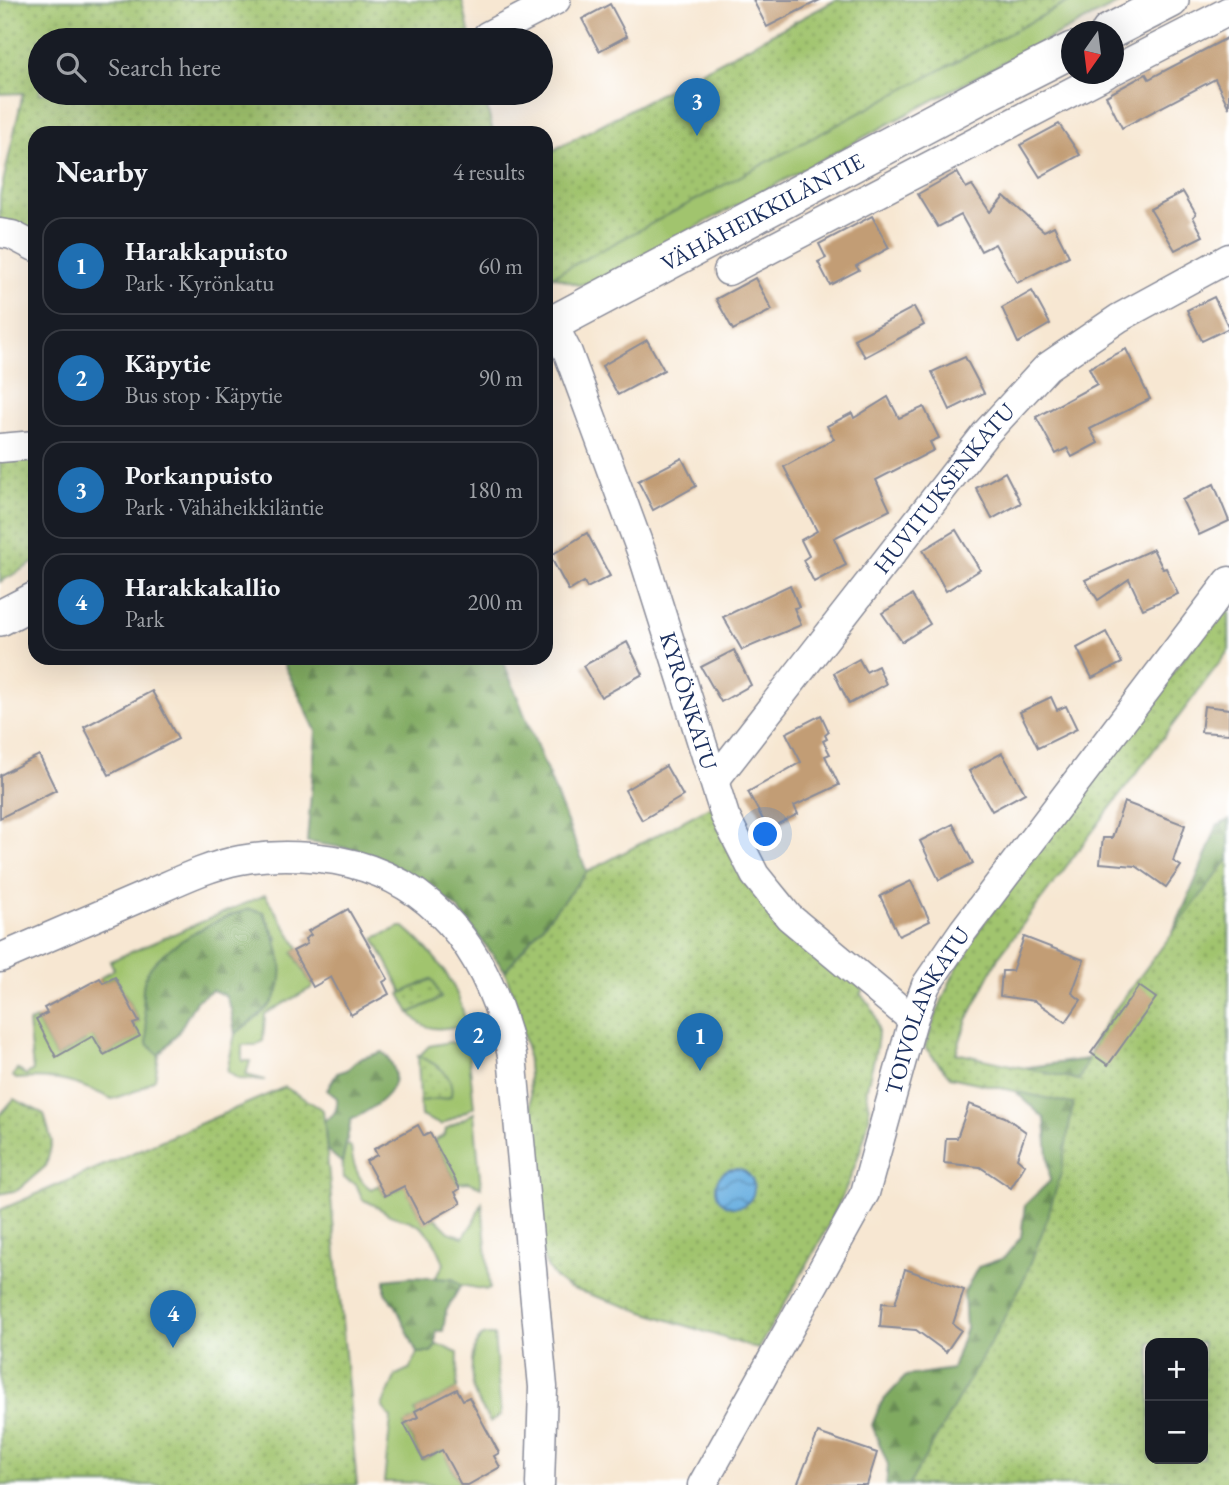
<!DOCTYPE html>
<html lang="en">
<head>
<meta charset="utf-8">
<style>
  body { margin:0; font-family:"EB Garamond",serif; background:#242831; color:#f1f3f6 }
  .controls { position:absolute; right:21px; bottom:21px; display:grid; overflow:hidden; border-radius:14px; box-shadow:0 7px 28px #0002 }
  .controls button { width:63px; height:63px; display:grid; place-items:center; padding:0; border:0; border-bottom:2px solid #363941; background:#171b24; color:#f1f3f6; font:35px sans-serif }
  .compass { position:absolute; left:1061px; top:21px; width:63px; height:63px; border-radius:50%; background:#171b24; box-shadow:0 7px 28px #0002; rotate:194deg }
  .you { position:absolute; left:766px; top:835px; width:24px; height:24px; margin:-18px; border:5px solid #fff; border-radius:50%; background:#1a73e8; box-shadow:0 0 0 10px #1a73e833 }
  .badge { display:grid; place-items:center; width:46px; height:46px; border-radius:50%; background:#1f6fb2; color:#fff; font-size:23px; font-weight:700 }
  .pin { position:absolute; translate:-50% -58px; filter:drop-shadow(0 2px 4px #0008) }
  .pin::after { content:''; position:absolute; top:37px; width:24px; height:21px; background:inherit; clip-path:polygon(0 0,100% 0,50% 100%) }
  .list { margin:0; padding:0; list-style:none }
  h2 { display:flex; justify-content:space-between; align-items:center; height:91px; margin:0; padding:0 28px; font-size:30px }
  h2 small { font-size:23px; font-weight:400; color:#9ea1a6 }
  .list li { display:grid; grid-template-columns:46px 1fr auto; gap:21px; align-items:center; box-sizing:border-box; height:98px; margin:0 14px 14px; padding:0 14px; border:2px solid #363941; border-radius:21px }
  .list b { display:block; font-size:26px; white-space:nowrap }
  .list p { margin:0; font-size:23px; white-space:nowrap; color:#9ea1a6 }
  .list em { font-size:23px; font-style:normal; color:#9ea1a6 }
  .icon { flex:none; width:38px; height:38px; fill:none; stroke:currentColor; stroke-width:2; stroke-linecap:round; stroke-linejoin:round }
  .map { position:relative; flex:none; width:1229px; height:1485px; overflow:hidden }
  .search { position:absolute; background:#171b24; box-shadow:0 7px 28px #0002; left:28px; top:28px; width:525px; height:77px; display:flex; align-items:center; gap:18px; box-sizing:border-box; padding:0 24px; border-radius:38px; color:#9ea1a6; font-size:26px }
  .panel { position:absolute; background:#171b24; box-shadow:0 7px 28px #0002; left:28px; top:126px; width:525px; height:539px; border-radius:21px }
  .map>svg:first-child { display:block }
  .green { fill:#a1c46e; stroke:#5e7a66; stroke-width:2 }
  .forest { fill:url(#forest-firs); stroke:#4e6c60; stroke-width:2 }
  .park { fill:url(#park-dots); stroke:#5e7a66; stroke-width:2; fill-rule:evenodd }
  .water { fill:url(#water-waves); stroke:#4370a0; stroke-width:2 }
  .building { fill:#c29d75 }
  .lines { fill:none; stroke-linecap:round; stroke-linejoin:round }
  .minor-casing { stroke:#898b98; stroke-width:31 }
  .tertiary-casing { stroke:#898b98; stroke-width:38 }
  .minor { stroke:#fff; stroke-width:28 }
  .tertiary { stroke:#fff; stroke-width:35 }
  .labels { text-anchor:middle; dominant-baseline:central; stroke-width:6; stroke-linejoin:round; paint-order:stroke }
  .street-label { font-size:23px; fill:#1b2f5e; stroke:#fff }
</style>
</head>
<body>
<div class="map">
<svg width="1229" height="1485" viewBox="0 0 1229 1485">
  <defs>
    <pattern id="forest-firs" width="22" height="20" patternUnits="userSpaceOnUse" patternTransform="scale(1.75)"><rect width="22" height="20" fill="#80aa61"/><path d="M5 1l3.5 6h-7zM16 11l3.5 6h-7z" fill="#688b53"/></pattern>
    <pattern id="park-dots" width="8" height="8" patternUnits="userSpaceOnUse" patternTransform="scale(1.75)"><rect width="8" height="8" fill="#a1c46e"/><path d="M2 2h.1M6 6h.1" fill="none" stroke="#82a05e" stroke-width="1.8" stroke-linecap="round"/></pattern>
    <pattern id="water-waves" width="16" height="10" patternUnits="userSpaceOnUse" patternTransform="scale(1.75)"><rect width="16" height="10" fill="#6bb0e1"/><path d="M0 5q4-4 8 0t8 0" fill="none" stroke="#5790ba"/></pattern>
  </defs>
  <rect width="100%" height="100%" fill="#fff"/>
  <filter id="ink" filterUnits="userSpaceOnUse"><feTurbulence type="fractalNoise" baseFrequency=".0143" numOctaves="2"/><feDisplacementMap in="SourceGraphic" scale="14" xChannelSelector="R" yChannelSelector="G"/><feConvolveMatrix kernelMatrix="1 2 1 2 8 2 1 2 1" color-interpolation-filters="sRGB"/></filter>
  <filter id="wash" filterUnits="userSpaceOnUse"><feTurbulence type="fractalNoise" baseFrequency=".00686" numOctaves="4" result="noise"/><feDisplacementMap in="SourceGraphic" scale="28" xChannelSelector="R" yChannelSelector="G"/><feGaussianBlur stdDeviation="1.57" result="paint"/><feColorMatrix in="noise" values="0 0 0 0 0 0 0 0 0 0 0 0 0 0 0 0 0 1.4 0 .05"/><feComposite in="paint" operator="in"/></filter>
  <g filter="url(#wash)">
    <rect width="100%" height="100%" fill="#f7e7d2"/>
    <g class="green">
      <path d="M836 0H1125L1021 53 594 282 578 285 546 273V154Z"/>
      <path d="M265 895 299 948 293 952 313 987 265 1014 263 1041 256 1045H242V1061H250L246 1075 265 1080 238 1079 227 1071 235 1034 272 1002 277 938 263 912 249 909 230 915 181 942 157 960 143 994 148 1029 147 1044 159 1055 155 1079 138 1090 112 1099C76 1082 57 1076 16 1079L13 1076 17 1069 26 1075 33 1070 28 1023 36 1019 56 1057 85 1041 84 1039 92 1034 104 1055 139 1036 133 1024 139 1021 115 977 103 983 100 978 114 969 110 961Z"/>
      <path d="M400 927H404C435 954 459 983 466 1025 442 1029 426 1034 410 1013L441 998 431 979 403 993 374 938Z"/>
      <path d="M450 1042 468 1047 474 1107 441 1125 421 1116 420 1101 447 1098 418 1057 429 1046Z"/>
      <path d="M474 1113 481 1187 469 1182 457 1183 434 1141 445 1135 446 1129Z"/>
      <path d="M346 1144 351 1147C352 1161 358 1182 371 1189L379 1185 385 1196 406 1185 410 1193 408 1194 424 1223 435 1218 449 1232 463 1237 473 1223 482 1203 490 1289 487 1290 461 1285 453 1279 434 1280 444 1264C438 1246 429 1228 410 1221 403 1218 394 1218 388 1214 379 1208 373 1203 363 1200L356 1184 344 1178 342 1163Z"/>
      <path d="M485 1335H494L501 1415 490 1422C486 1414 480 1406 476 1397 469 1384 469 1342 485 1335Z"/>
      <path d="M436 1345C446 1345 449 1351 458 1353L457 1389 415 1411 418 1417 404 1425 423 1460 444 1449 447 1459 461 1485C435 1485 410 1481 384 1482L391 1418 382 1406 396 1375 411 1368 417 1353H431Z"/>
    </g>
    <g class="forest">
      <path d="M281 658H502L587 872 603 882 534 1122 527 1050 517 1007 505 971 458 909 425 883 375 856 358 850 307 842 316 731Z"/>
      <path d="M1229 820V1182L1157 1318 1080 1485H886L888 1465 872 1425 881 1403 906 1376 952 1369 966 1328 964 1293 978 1267 1004 1258 1021 1237 1025 1205 1050 1181 1045 1119 1015 1091 1023 1068 1087 1059 1108 1065C1147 986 1187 908 1217 826Z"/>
      <path d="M249 909 263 912C277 940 291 972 273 1001 266 1012 245 1026 235 1034L231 1009 225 995 212 990 196 1001 178 1033 159 1055 147 1044C149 1022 138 998 145 978 155 948 221 917 249 909Z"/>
      <path d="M383 1052C414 1084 378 1106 351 1120L342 1163 327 1150 324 1120C335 1116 338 1109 337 1098L327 1090 337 1073 347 1070 359 1059Z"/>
      <path d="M411 1277 453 1279 461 1285 446 1311 443 1331H436V1345L431 1353H417L396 1306 385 1293V1280Z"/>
    </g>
    <g class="park">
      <path d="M0 0H462L471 40H40V93H484L493 133H35V234L0 222V196L23 93 0 94Z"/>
      <path d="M836 0H1072L551 277 546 255V154Z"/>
      <path d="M35 455V562L0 582V457Z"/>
      <path d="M1229 598V650L999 956 967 1020 956 1053 1079 1080 1096 1039 1107 1020 1229 858V1485H909L1001 1324 1026 1275 1045 1225 1061 1173 1073 1104 950 1077 925 1047C937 1009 952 974 972 939ZM1150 1343H1203V1459H1150Z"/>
      <path d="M711 806 863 990 860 994C891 1022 874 1052 867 1088 865 1098 871 1108 869 1119 850 1202 800 1275 758 1349L570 1288C555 1280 546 1270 542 1253L527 1050 517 1007 505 971 587 872Z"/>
      <path d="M432 979 441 998 410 1013 400 994Z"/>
      <path d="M418 1056C436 1064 455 1073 451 1096L447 1098 420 1101Z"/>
      <path d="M285 1087 323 1110 357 1485H0V1210Z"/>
      <path d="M14 1099 44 1114 52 1142 46 1166 18 1190 0 1194V1115Z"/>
    </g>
    <circle class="water" cx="735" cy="1188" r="19"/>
    <g id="blocks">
      <g class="building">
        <path d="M753 0H820L767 27Z"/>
        <path d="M610 4 627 36 599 51 582 19Z"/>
        <path d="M1229 37V108L1215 79 1122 128 1106 96 1146 74 1149 79Z"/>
        <path d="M1059 124 1080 155 1040 177 1020 145Z"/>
        <path d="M957 172 966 188 972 185 990 212 1004 196 1044 231 1054 226 1069 256 1017 283 995 244 981 251 961 215 938 227 918 194Z"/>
        <path d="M1183 192 1196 214 1193 217 1203 236 1175 250 1150 209Z"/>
        <path d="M872 216 889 248 856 266 859 270 830 285 818 262 826 258 819 244Z"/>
        <path d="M755 278 772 310 733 330 716 299Z"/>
        <path d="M1032 291 1050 324 1018 343 1002 308Z"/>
        <path d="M1214 297 1229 328 1202 341 1187 310Z"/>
        <path d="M914 307 924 325 865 357 854 339Z"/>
        <path d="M647 340 664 370 618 395 602 366Z"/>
        <path d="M1126 349 1150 399 1090 429 1098 443 1072 457 1067 448 1056 454 1036 417 1097 384 1089 368Z"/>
        <path d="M965 357 984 393 950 410 932 372Z"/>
        <path d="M888 397 899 418 924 407 939 438 930 442 934 450 876 480 890 510 834 538 846 565 814 582 803 560 809 556 801 540 817 531 784 467 834 439 827 426 852 413 854 418Z"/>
        <path d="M682 458 696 486 653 510 638 481Z"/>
        <path d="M1005 472 1021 503 992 519 976 488Z"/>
        <path d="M1214 484 1229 521 1199 535 1182 500Z"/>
        <path d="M956 530 980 570 946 591 923 550Z"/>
        <path d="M587 533 610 576 587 588 584 582 569 591 550 556Z"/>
        <path d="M1153 549 1163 569 1166 568 1178 594 1143 609 1129 579 1098 600 1085 580Z"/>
        <path d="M790 585 799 607 794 608 801 625 742 650 723 617Z"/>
        <path d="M912 595 930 624 902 642 882 613Z"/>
        <path d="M1106 632 1122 663 1092 678 1077 648Z"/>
        <path d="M627 642 643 674 601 697 583 666Z"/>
        <path d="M734 650 751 685 721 702 701 667Z"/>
        <path d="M859 659 866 672 878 666 886 684 849 704 834 673Z"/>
        <path d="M152 691 178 739 109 775 84 727Z"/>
        <path d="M1051 697 1057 710 1066 706 1077 729 1038 748 1020 712Z"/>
        <path d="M1204 706 1229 709V734L1201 732Z"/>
        <path d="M821 715 829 732 825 735 827 739 823 741 830 754 825 756 839 785 794 806 798 814 768 829 748 792 801 762 786 733Z"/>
        <path d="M1002 753 1025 793 992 811 969 771Z"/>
        <path d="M39 755 56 790 0 818V775Z"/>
        <path d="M666 766 683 796 642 820 625 790Z"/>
        <path d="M1124 802 1185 825 1173 861 1181 866 1166 887 1136 866 1100 863 1103 838H1112Z"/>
        <path d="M953 824 973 863 939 880 920 841Z"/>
        <path d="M911 881 930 921 899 936 880 896Z"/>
        <path d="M348 909 388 979 383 982 389 994 351 1015 331 977 313 987 293 951 307 944 305 939 311 935 308 931Z"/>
        <path d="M1024 937 1084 960 1072 993 1081 1000 1066 1022 1035 1001 1000 996 1002 971H1012Z"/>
        <path d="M115 977 139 1022 133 1024 140 1036 104 1055 93 1036 56 1057 36 1019 47 1013 44 1008 100 978 103 983Z"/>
        <path d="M1139 986 1156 998 1108 1065 1091 1053Z"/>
        <path d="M969 1104 1005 1117 1026 1132 1017 1158 1025 1165 1011 1188 980 1167 944 1163 946 1138H957Z"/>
        <path d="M418 1125 424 1136 430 1133 460 1189 455 1192 461 1203 424 1224 404 1186 385 1196 366 1161 377 1155 374 1149Z"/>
        <path d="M905 1269 964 1290 953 1324 961 1330 946 1352 916 1330 880 1327 882 1303 895 1304Z"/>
        <path d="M457 1389 463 1400 469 1397 499 1453 494 1456 500 1467 468 1485H461L442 1450 423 1460 404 1424 418 1417 415 1411Z"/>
        <path d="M818 1433 877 1453 867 1485H797Z"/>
      </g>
    </g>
  </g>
  <g filter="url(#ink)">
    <use href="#blocks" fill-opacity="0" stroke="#898b98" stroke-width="2"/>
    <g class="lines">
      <defs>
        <g id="minor">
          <path d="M487 36 556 0"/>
          <path d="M1114 70 1229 11"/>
          <path d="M0 233 12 235 35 247"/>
          <path d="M728 271 1106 74"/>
          <path id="s1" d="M553 324 568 353 644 559 725 816 755 875 789 917 913 1020"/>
          <path d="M0 448 35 445"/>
          <path id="s2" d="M715 780 986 433 1047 367 1119 318 1229 258"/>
          <path d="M0 958C49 937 97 916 146 895 176 882 208 866 240 860 272 854 304 855 335 860 439 879 490 958 512 1055L543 1387 540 1485"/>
          <path id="s3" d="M702 1485 865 1193 913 1020 926 985 963 931 1229 581"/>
        </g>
        <g id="tertiary">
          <path d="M1109 32 1171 0"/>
          <path id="s4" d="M546 327 979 97 1072 50"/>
          <path d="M0 618 35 600"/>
        </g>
      </defs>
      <use href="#minor" class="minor-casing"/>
      <use href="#tertiary" class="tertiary-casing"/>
      <use href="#minor" class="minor"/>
      <use href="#tertiary" class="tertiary"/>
    </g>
  </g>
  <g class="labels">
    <g class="street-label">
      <text stroke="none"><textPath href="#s4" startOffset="245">VÄHÄHEIKKILÄNTIE</textPath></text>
      <text stroke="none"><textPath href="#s2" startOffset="371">HUVITUKSENKATU</textPath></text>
      <text stroke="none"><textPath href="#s1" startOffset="401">KYRÖNKATU</textPath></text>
      <text stroke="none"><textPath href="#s3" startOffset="528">TOIVOLANKATU</textPath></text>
    </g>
  </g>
</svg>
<div class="controls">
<button>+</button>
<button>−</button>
</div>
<svg class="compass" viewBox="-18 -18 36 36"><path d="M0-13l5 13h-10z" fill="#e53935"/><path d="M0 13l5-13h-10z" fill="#9ea1a6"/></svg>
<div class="you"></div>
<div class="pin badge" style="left:700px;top:1071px">1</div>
<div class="pin badge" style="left:478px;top:1070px">2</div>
<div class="pin badge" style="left:697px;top:136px">3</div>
<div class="pin badge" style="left:173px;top:1348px">4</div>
<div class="search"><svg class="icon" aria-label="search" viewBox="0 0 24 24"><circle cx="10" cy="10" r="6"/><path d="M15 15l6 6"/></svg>Search here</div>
<section class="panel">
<h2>Nearby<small>4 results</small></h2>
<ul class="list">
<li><span class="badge">1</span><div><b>Harakkapuisto</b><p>Park · Kyrönkatu</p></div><em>60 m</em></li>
<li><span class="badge">2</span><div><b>Käpytie</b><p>Bus stop · Käpytie</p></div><em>90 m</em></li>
<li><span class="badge">3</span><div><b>Porkanpuisto</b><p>Park · Vähäheikkiläntie</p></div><em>180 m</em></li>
<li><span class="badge">4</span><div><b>Harakkakallio</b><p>Park</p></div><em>200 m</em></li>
</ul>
</section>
</div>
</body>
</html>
